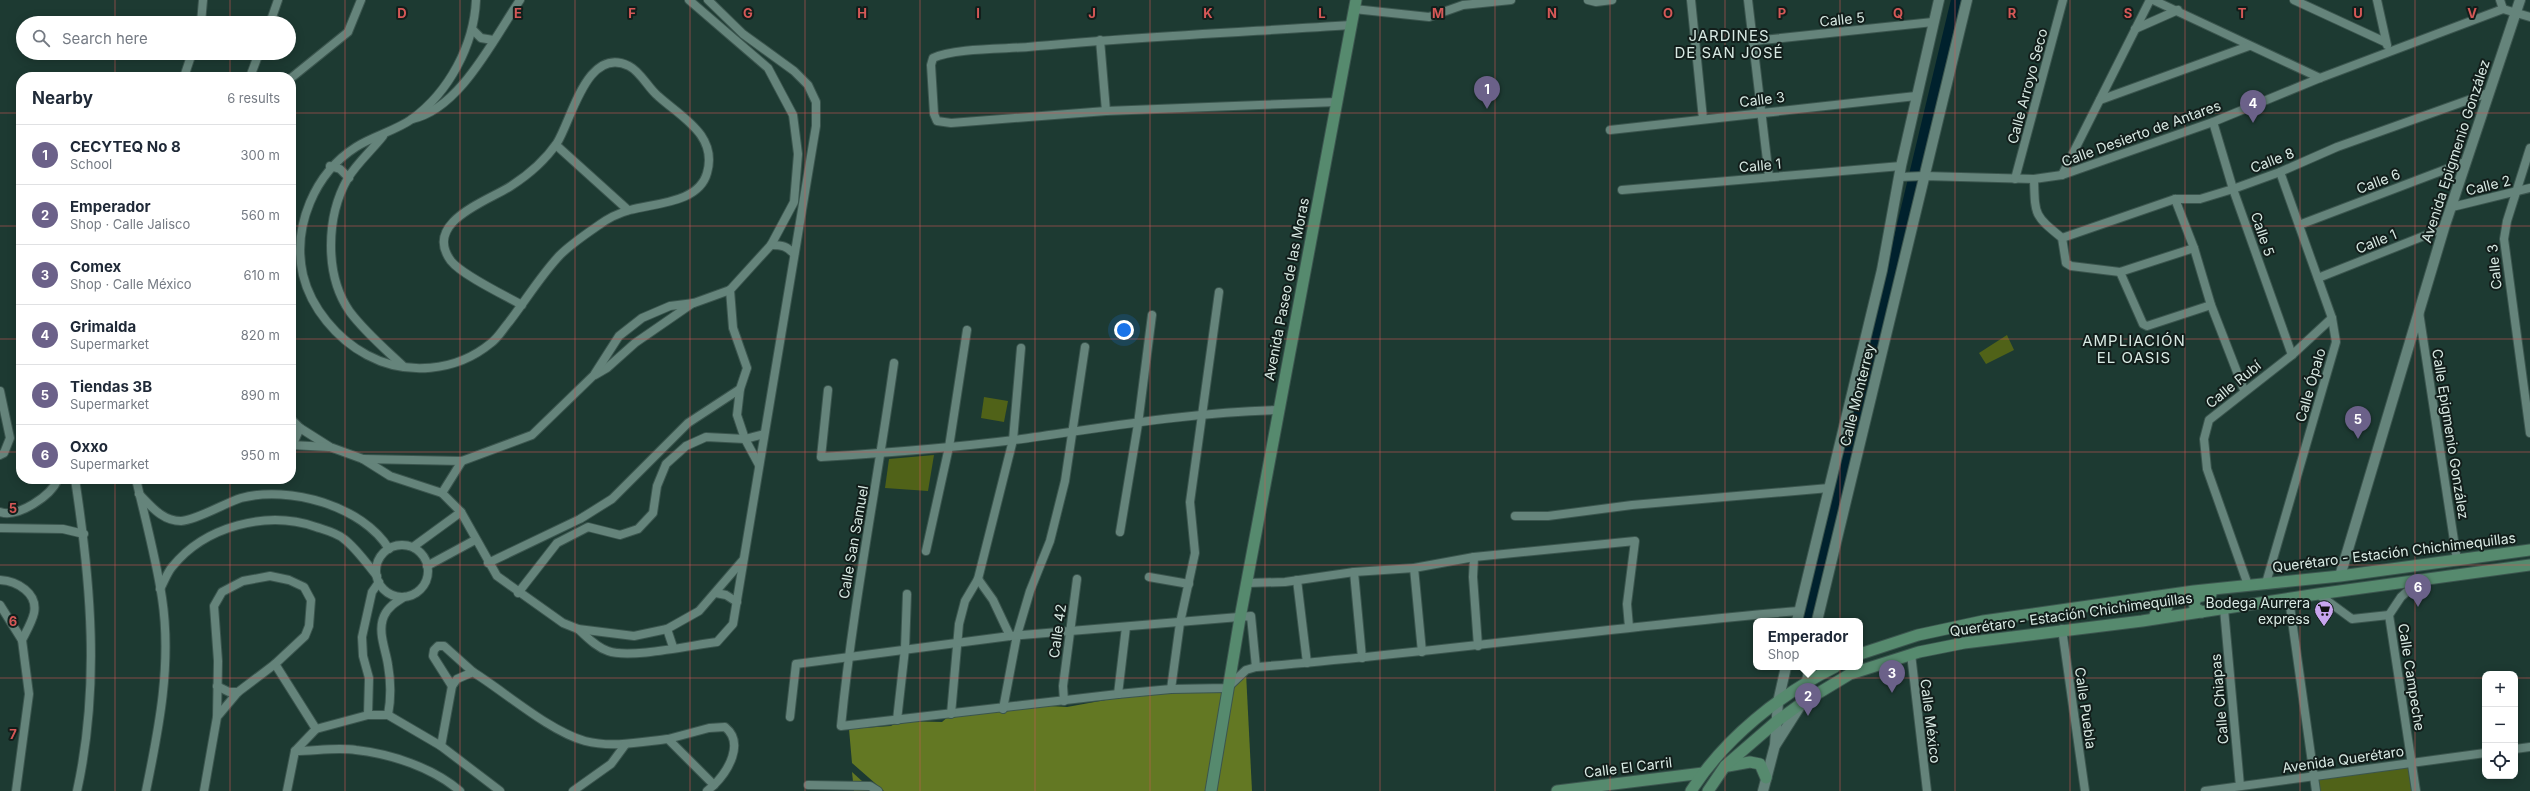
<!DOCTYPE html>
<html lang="en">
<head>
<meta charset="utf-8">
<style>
  body { margin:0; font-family:Inter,sans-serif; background:#f2f2f3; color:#1f2937 }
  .controls { position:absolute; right:12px; bottom:12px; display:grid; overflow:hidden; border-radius:8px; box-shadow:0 2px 10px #0003 }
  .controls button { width:36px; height:36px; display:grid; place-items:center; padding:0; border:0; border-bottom:1px solid #e0e1e3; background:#fff; color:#1f2937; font:20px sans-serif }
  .you { position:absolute; left:1124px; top:330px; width:14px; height:14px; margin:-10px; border:3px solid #fff; border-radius:50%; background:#1a73e8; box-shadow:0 0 0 6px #1a73e833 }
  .badge { display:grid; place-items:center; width:26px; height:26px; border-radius:50%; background:#6b6189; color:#fff; font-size:13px; font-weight:700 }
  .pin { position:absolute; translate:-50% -33px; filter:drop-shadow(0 1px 2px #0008) }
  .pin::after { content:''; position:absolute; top:21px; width:14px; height:12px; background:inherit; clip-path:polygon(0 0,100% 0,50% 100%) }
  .popup { position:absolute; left:1753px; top:618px; width:110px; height:52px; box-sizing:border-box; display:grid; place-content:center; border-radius:8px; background:#fff; filter:drop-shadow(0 1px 3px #0005); font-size:13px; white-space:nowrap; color:#747a83 }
  .popup b { font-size:15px; color:#1f2937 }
  .popup::after { content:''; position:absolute; left:50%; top:100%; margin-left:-8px; border:8px solid transparent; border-top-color:#fff }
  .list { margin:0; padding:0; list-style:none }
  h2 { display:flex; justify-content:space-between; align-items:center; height:52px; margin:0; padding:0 16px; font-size:17px }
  h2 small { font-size:13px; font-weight:400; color:#747a83 }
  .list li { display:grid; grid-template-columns:26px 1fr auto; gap:12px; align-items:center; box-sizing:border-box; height:60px; padding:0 16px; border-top:1px solid #e0e1e3 }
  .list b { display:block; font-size:15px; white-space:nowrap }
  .list p { margin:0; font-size:13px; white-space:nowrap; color:#747a83 }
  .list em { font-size:13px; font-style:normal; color:#747a83 }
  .icon { flex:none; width:22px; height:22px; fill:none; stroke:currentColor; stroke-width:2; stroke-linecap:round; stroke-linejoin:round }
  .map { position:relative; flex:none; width:2530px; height:791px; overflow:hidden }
  .search { position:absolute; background:#fff; box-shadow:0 2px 10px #0003; left:16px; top:16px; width:280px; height:44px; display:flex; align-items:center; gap:10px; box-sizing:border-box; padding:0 14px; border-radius:22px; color:#747a83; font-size:15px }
  .panel { position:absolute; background:#fff; box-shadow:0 2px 10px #0003; left:16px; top:72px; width:280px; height:412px; border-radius:16px }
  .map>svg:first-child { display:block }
  .green { fill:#506218 }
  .forest { fill:#637823 }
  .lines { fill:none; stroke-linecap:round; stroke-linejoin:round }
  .canal { stroke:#00212d; stroke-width:10 }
  .minor-casing { stroke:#3b554e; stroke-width:10 }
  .tertiary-casing { stroke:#3b554e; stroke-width:12 }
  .secondary-casing { stroke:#3b554e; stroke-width:13 }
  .minor { stroke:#65847b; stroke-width:8 }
  .tertiary { stroke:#65847b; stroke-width:10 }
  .secondary { stroke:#568a6e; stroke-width:11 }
  .grid { fill:none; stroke:#d65857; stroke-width:1; stroke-opacity:0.55 }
  .labels { text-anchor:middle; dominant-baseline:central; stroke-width:4; stroke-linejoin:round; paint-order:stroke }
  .street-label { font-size:14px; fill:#d8e9e3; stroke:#121e1b }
  .poi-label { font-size:14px; fill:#d8e9e3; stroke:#121e1b; text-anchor:end }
  .neighbourhood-label { font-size:15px; letter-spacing:1px; fill:#d8e9e3; stroke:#121e1b }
  .grid-label { font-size:13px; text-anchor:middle; font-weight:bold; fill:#d65857; stroke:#121e1b; stroke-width:4; stroke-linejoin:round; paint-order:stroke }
</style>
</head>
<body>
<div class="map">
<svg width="2530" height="791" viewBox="0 0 2530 791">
  <rect width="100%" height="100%" fill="#1d3a32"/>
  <g class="green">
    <path d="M2007 335 2014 350 1986 364 1979 353Z"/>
    <path d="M984 397 1008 401 1004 422 981 418Z"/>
    <path d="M934 455 928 491 885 488 889 459Z"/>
    <path d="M2412 765 2415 791H2318L2316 777Z"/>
  </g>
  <g class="forest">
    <path d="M1246 673 1252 791H1215L1233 685Z"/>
    <path d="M1227 687 1208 791H884L852 763 849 729 891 726 899 721 942 722 950 715 1049 706 1067 707 1172 688Z"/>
    <path d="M852 772 873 791H854Z"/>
  </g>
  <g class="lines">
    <path class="canal" d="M1807 621 1956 0"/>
    <defs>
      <g id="minor">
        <path d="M476 0C474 45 449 92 412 119 395 131 373 136 356 147 315 173 292 226 303 275 311 308 337 339 367 355 406 376 456 372 491 343 498 338 503 329 509 322 526 300 541 275 560 255 571 244 586 234 599 225 607 219 619 213 630 210 655 203 699 203 707 173 718 135 681 117 658 96 648 88 641 72 629 66 587 45 572 119 557 143 546 159 528 175 511 186 488 201 422 222 451 261 462 275 504 295 522 305"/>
        <path d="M1588 0 1596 2 1612 0"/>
        <path d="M1691 0 1703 119"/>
        <path d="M1748 0 1769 177"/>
        <path d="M2153 0 2320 78"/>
        <path d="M2294 0 2385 42"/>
        <path d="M2377 0 2387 45"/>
        <path d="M2500 0 2503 9"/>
        <path d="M1354 9 1429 17 1463 5 1511 0"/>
        <path d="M201 23 203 0"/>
        <path d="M270 23 278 0"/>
        <path d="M2135 29 2178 10"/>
        <path d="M473 30 481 38 493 40"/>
        <path d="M1100 40 1106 111"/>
        <path d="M1753 41 1933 22"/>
        <path d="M184 77 192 53"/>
        <path d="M250 77 259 53"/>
        <path d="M291 78 348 32 361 0"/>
        <path d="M2100 100 2249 46"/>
        <path d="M1337 102 1106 111 951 123 937 121 934 114 931 65 933 58C953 48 1004 49 1028 47 1136 37 1244 32 1351 25"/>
        <path d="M412 119C460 109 494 38 520 0"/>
        <path d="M2213 122 2233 189 2292 355"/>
        <path d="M1610 130 1916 96"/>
        <path d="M383 136C372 150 357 163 348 178 326 216 324 275 350 312 365 332 385 349 403 366"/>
        <path d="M556 145 628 210"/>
        <path d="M2530 148 2507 221 2504 239 2530 433"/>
        <path d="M330 166 340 169 349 178"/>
        <path d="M2062 175 2150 0"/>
        <path d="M1899 177 1924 176 2034 179 2062 175 2213 122 2320 78 2503 9 2530 17"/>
        <path d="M2015 179 2063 0"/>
        <path d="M2034 179C2035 216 2034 215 2062 238L2066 263 2071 266 2120 272 2194 248"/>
        <path d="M1622 190 1901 166"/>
        <path d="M2175 199 2194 248 2211 305 2244 390"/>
        <path d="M2452 207 2530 188"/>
        <path d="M2299 225 2465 162"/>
        <path d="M2062 238 2175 199H2200L2233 189 2280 172 2337 147 2488 93"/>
        <path d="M771 245C782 245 787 246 794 254"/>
        <path d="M2120 272 2143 324 2147 326 2211 305"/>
        <path d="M2318 278 2444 228"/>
        <path d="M730 290 733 328 747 368 740 389 737 415 745 439 759 465"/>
        <path d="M2419 312 2457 560"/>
        <path d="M894 363C877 485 853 604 841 726L1118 694 1171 689 1227 688 1246 670 1256 667C1437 653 1617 626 1799 611"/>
        <path d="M595 375 607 368 635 343 693 303"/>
        <path d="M828 390 821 457C885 453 950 448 1014 440 1102 428 1190 412 1279 410"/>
        <path d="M0 391 10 438 4 453 0 455"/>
        <path d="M291 419 300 428 330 447 363 459 390 476 442 493 461 512 497 576 563 623 578 629 634 636 667 629 699 611 743 560"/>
        <path d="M291 445 329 447"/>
        <path d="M292 446 300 428"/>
        <path d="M363 459 462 461 532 435 594 375 619 336 642 318 670 306 694 303 730 290 771 245 794 202 798 154 793 115 768 68 689 0"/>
        <path d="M75 479C91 583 100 687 77 791"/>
        <path d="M136 479C145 518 156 558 162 598 172 663 159 728 146 791"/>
        <path d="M442 493 462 461"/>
        <path d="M139 494C151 506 162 521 181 521 197 520 225 503 241 498 289 485 363 506 389 549"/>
        <path d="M0 512C18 518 51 496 58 479"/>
        <path d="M1515 516H1548L1632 505 1829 488"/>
        <path d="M0 528 63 529 84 534"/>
        <path d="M1120 532 1138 424 1152 315"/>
        <circle cx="402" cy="571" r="26"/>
        <path d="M413 547 461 512"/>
        <path d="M926 551 949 447 967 330"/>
        <path d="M1474 557 1473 577 1478 646"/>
        <path d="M488 563 580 519 612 499 688 423 740 389"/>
        <path d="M427 566 475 540"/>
        <path d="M1414 568 1422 652"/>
        <path d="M1354 572 1362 658"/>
        <path d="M1149 577 1189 584"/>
        <path d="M978 579 993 600 1010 636"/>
        <path d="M0 580C17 581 38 593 34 613 32 622 26 632 22 640"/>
        <path d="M1297 580 1307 663"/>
        <path d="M1246 583 1285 582 1354 572 1414 568 1474 557 1635 541 1627 604 1629 627"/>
        <path d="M2266 583 2336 342 2332 318 2280 172"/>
        <path d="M2248 585 2207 469 2204 439 2209 420 2292 355 2332 318"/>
        <path d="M160 589C164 582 167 573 172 567 205 526 267 510 316 527 325 530 337 533 344 539 356 548 367 564 377 576"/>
        <path d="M518 593 557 543 588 527 620 535 638 529 653 513 657 486 666 464 686 446 706 437 745 439 764 434"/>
        <path d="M716 593 726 595 737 602"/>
        <path d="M2318 594 2352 619 2389 615"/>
        <path d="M2289 599 2316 791"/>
        <path d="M0 605 22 640 29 694 16 791"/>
        <path d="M2224 609 2240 786"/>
        <path d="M578 629C587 637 596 647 608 651 630 659 692 645 717 642L733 624 816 126V102L808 85 794 71 743 34 708 0"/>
        <path d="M667 629 673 647"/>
        <path d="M2062 629 2085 791"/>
        <path d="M1911 654 1927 791"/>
        <path d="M275 664 316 729"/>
        <path d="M217 686 229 692H238"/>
        <path d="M452 686 433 656 434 650 438 646H444L473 672"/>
        <path d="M1171 689 1180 623 1195 553 1190 502 1219 292"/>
        <path d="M1118 694 1126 627"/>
        <path d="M1064 701 1063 686 1077 579"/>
        <path d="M1003 709 1017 635 1030 591 1050 541 1065 481 1085 347"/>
        <path d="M951 714 959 624 965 601 978 579 1013 440 1021 348"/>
        <path d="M368 715 369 678 363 656 362 637 372 592 379 582"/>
        <path d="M388 715C391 699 391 682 388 665 386 650 377 632 384 616 388 607 396 602 404 597"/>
        <path d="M790 717 796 664 1010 636 1251 616 1256 667"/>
        <path d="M897 720 905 649 907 594"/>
        <path d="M668 739 709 728 725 727C745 743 728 771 714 785"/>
        <path d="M441 746 452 686 457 679 473 672C505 692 549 731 585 741 612 748 641 742 668 739L714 785 707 791"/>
        <path d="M2515 749 2530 747"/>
        <path d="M295 751C315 751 337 747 356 750 392 754 433 768 460 791"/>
        <path d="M808 785 870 786 878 791"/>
        <path d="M204 791 217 717 218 661 214 606 222 592 243 581 270 576 289 580 304 587 311 600 309 626 305 636 275 664 238 692 217 717"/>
        <path d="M287 791 295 751 316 729 368 715H388L441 746 500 791"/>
        <path d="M573 791 611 764 625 745"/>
        <path d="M2205 791 2485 753"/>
        <path d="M2416 791 2389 615 2401 597 2420 580"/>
      </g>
      <g id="tertiary">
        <path d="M2340 576 2444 228 2520 0"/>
        <path d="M1797 621 1882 270 1901 166 1939 0"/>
        <path d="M1817 621 1967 0"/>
        <path d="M1776 744 1802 703 1810 667"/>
        <path d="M1763 791 1775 745 1778 702 1786 667"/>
      </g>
      <g id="secondary">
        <path d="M2153 597 2165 601 2167 607 2164 613 2155 615"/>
        <path d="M2202 612 2195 608 2194 601 2198 597 2211 594"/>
        <path d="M1860 654 1918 635 1983 621 2194 591 2340 576 2530 550"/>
        <path d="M1728 766 1750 762 1760 764 1766 778"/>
        <path d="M1211 791 1240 618 1356 0"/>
        <path d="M1557 791 1703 773"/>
        <path d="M1691 791C1725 738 1779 695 1835 667"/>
        <path d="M1708 791 1725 766 1777 721 1802 703 1850 674 1919 652 1964 643 2142 621 2318 594 2530 565"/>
      </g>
    </defs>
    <use href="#minor" class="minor-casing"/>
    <use href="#tertiary" class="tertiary-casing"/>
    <use href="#secondary" class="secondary-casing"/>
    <use href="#minor" class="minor"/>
    <use href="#tertiary" class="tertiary"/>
    <use href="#secondary" class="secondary"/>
  </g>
  <path class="grid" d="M115 0V23M230 0V23M345 0V791M460 0V791M575 0V791M690 0V791M805 0V791M920 0V791M1035 0V791M1150 0V791M1265 0V791M1380 0V791M1495 0V791M1610 0V791M1725 0V791M1840 0V791M1955 0V791M2070 0V791M2185 0V791M2300 0V791M2415 0V791M115 53V77M230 53V77M0 113H21M291 113H2530M0 226H21M291 226H2530M0 339H21M291 339H2530M0 452H21M291 452H2530M115 479V791M230 479V791M0 565H2530M0 678H2485M2515 678H2530"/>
  <defs>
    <symbol id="supermarket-pin" viewBox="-11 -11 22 30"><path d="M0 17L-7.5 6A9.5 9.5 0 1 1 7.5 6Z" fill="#c8a5ee" stroke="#121e1b"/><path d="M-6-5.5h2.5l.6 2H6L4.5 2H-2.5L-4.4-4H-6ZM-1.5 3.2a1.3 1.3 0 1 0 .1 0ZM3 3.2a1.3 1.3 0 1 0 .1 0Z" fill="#111"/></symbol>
  </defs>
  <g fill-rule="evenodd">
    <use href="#supermarket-pin" x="2313" y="599" width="22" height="30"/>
  </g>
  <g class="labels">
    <g class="street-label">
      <text transform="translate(1842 19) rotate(-6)">Calle 5</text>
      <text transform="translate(2027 86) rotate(-75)">Calle Arroyo Seco</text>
      <text transform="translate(1762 99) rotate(-7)">Calle 3</text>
      <text transform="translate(2141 133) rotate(-20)">Calle Desierto de Antares</text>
      <text transform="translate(2455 151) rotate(-72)">Avenida Epigmenio González</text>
      <text transform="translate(2272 160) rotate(-21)">Calle 8</text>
      <text transform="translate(1760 165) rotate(-5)">Calle 1</text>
      <text transform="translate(2378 181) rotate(-21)">Calle 6</text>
      <text transform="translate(2488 185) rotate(-14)">Calle 2</text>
      <text transform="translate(2263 234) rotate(71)">Calle 5</text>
      <text transform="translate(2376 241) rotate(-22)">Calle 1</text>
      <text transform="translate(2494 267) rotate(-96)">Calle 3</text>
      <text transform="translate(1286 289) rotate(-79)">Avenida Paseo de las Moras</text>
      <text transform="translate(2233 384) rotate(-39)">Calle Rubí</text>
      <text transform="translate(2310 385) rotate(-74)">Calle Ópalo</text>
      <text transform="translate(1857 395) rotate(-76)">Calle Monterrey</text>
      <text transform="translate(2451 434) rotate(81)">Calle Epigmenio González</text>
      <text transform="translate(853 542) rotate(-80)">Calle San Samuel</text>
      <text transform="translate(2394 552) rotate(-7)">Querétaro - Estación Chichimequillas</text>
      <text transform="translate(2071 614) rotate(-8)">Querétaro - Estación Chichimequillas</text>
      <text transform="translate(1057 631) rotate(-82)">Calle 42</text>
      <text transform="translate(2412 677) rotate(81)">Calle Campeche</text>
      <text transform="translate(2219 699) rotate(-95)">Calle Chiapas</text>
      <text transform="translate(2086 708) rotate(82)">Calle Puebla</text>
      <text transform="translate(1931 721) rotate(83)">Calle México</text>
      <text transform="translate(2343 759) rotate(-8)">Avenida Querétaro</text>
      <text transform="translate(1628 767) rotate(-7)">Calle El Carril</text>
    </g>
    <g class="poi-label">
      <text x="2310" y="602">Bodega Aurrera<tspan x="2310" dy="16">express</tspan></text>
    </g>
    <g class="neighbourhood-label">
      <text x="1729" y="35">JARDINES<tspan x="1729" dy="17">DE SAN JOSÉ</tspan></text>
      <text x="2134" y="340">AMPLIACIÓN<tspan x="2134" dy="17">EL OASIS</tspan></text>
    </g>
  </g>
  <g class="grid-label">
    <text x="402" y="18">D</text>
    <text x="518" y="18">E</text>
    <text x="632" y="18">F</text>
    <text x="748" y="18">G</text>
    <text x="862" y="18">H</text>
    <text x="978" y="18">I</text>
    <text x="1092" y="18">J</text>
    <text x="1208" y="18">K</text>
    <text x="1322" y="18">L</text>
    <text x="1438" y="18">M</text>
    <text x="1552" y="18">N</text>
    <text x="1668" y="18">O</text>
    <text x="1782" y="18">P</text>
    <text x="1898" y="18">Q</text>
    <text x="2012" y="18">R</text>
    <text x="2128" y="18">S</text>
    <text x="2242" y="18">T</text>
    <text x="2358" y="18">U</text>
    <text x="2472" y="18">V</text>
    <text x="13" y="513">5</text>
    <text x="13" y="626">6</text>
    <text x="13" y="739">7</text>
  </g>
</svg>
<div class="controls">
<button>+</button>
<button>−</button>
<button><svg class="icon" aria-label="locate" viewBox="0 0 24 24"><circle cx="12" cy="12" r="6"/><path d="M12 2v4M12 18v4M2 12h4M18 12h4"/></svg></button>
</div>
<div class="you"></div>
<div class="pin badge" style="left:1487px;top:109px">1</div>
<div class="pin badge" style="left:1808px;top:716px">2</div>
<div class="popup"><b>Emperador</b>Shop</div>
<div class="pin badge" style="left:1892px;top:693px">3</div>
<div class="pin badge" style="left:2253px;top:123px">4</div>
<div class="pin badge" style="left:2358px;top:439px">5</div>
<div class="pin badge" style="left:2418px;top:607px">6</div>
<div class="search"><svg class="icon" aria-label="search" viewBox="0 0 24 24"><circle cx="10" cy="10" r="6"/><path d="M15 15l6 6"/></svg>Search here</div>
<section class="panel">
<h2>Nearby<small>6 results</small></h2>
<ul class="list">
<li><span class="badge">1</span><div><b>CECYTEQ No 8</b><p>School</p></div><em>300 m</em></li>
<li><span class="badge">2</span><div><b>Emperador</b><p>Shop · Calle Jalisco</p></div><em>560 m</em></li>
<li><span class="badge">3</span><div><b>Comex</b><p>Shop · Calle México</p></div><em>610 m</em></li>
<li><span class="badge">4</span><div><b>Grimalda</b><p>Supermarket</p></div><em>820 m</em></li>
<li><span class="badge">5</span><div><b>Tiendas 3B</b><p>Supermarket</p></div><em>890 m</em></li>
<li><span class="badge">6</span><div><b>Oxxo</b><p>Supermarket</p></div><em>950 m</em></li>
</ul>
</section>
</div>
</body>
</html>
